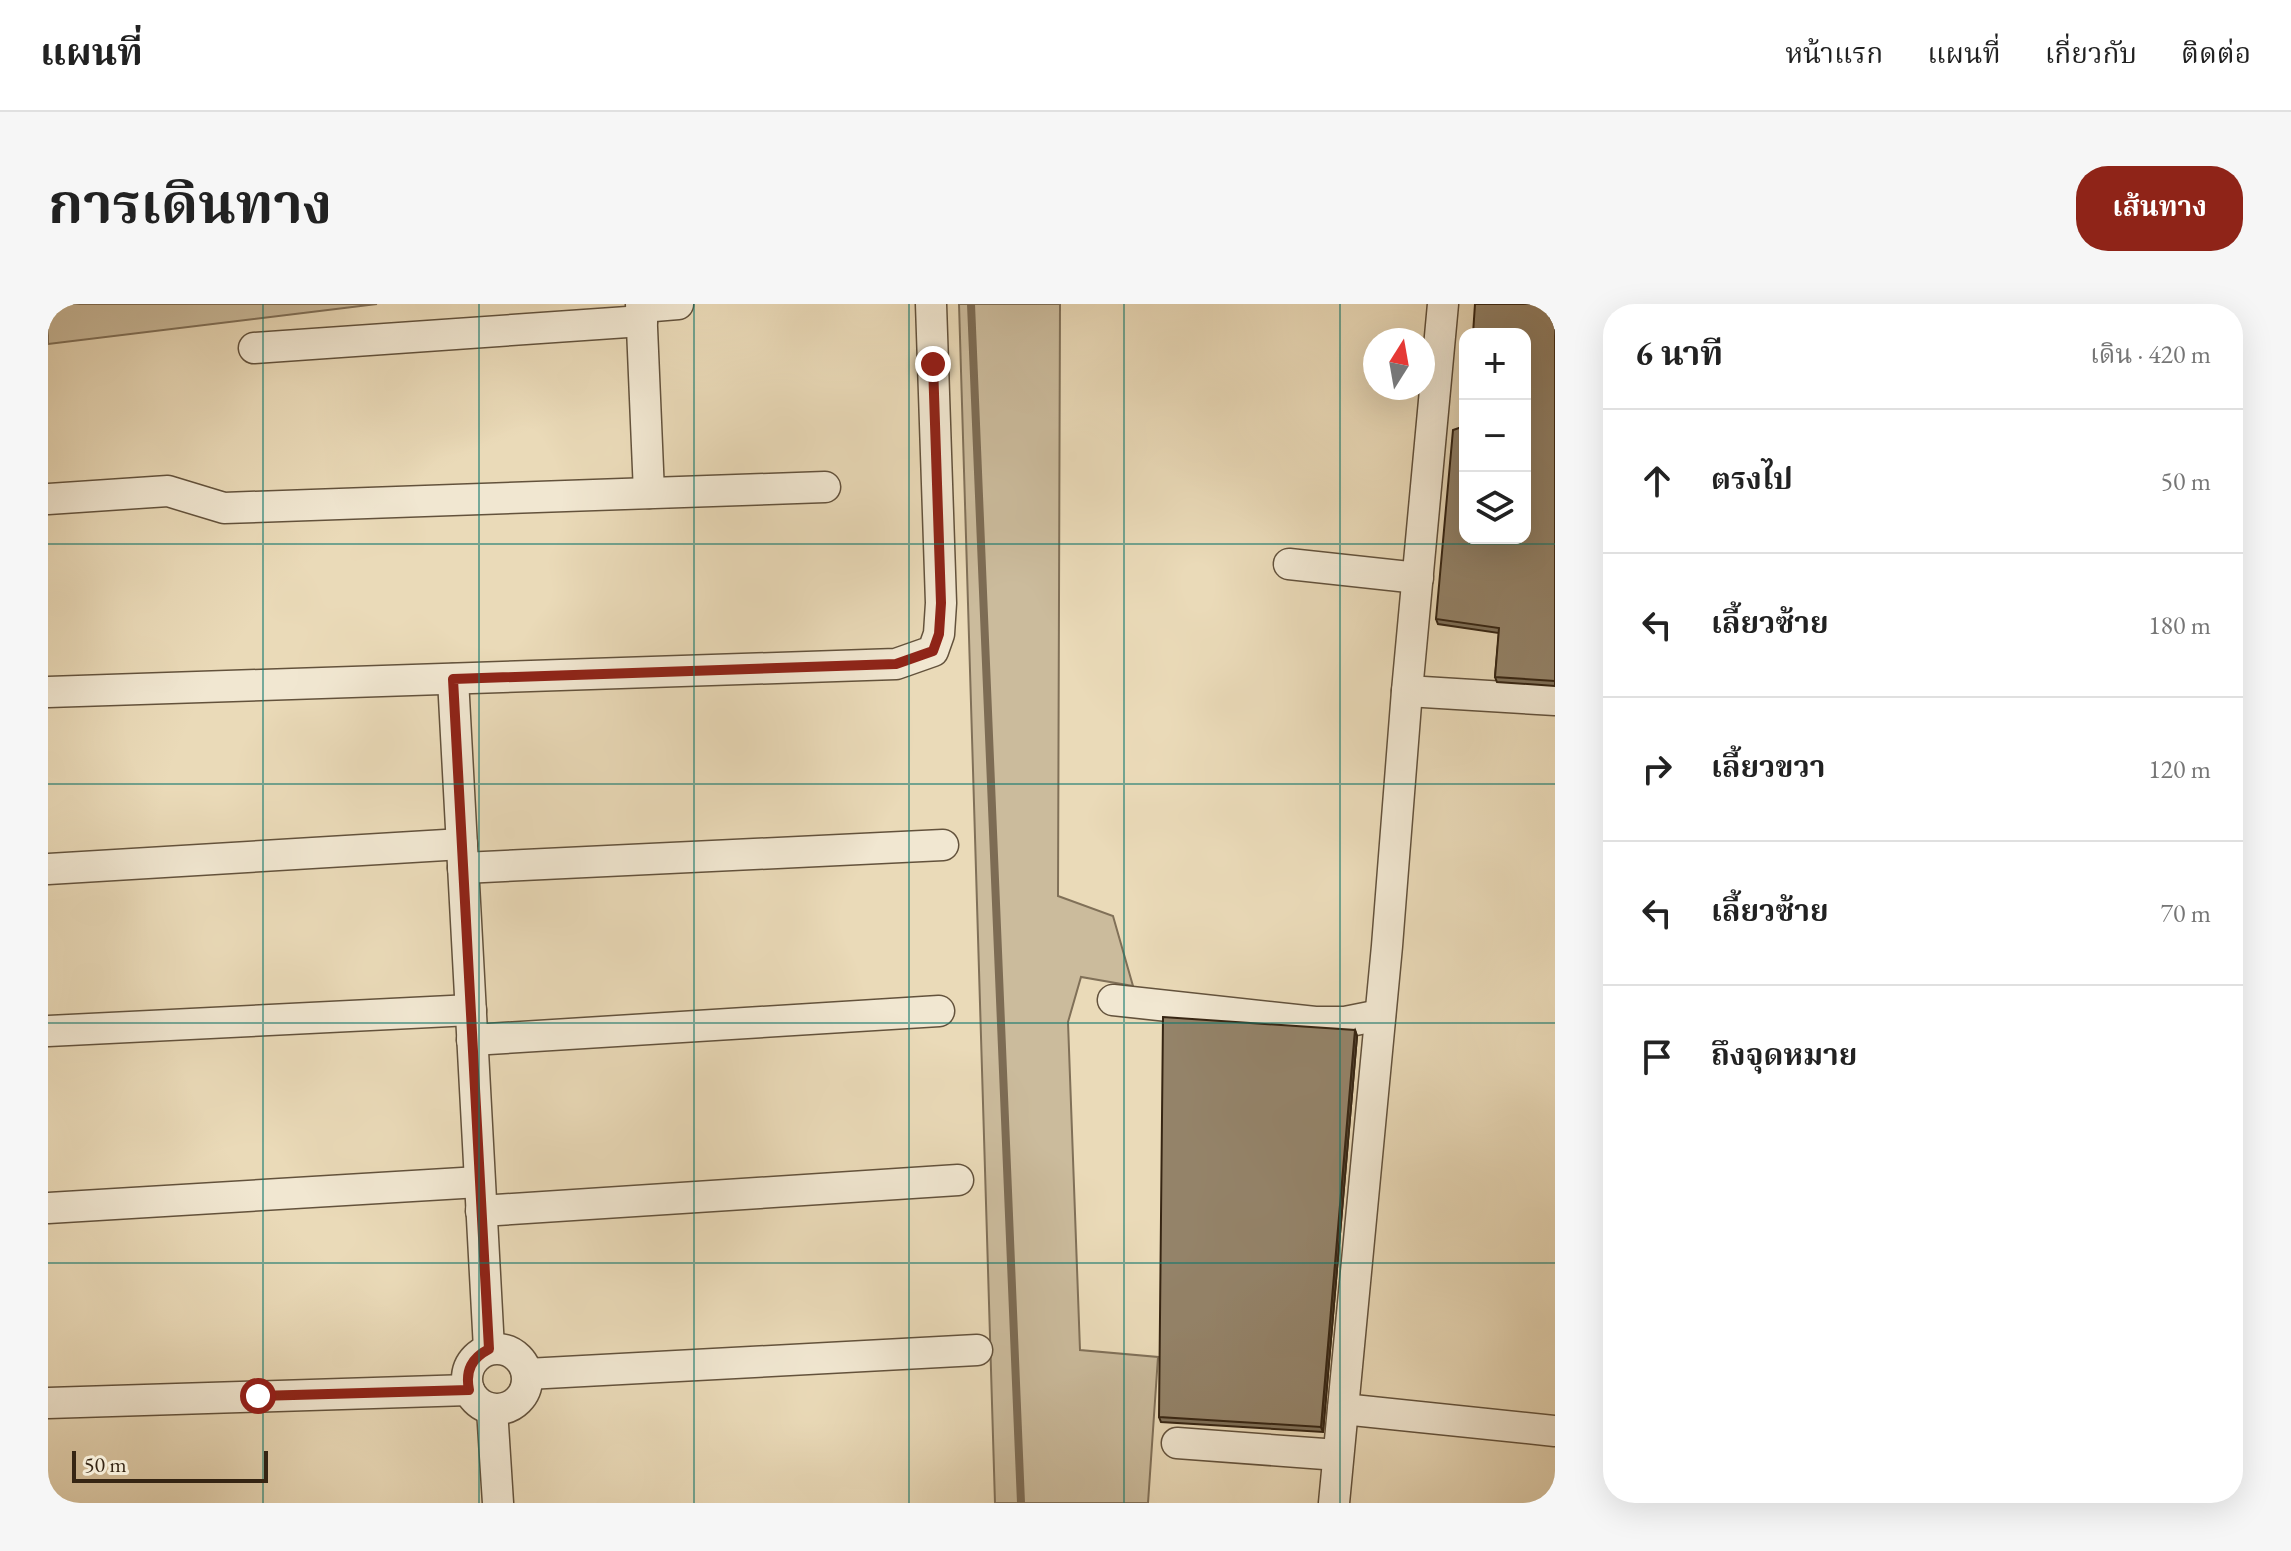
<!DOCTYPE html>
<html lang="th">
<head>
<meta charset="utf-8">
<style>
  body { margin:0; font-family:"EB Garamond","Noto Serif Thai",serif; background:#f6f6f6; color:#222 }
  .controls { position:absolute; right:24px; top:24px; display:grid; overflow:hidden; border-radius:16px; box-shadow:0 8px 32px #0002 }
  .controls button { width:72px; height:72px; display:grid; place-items:center; padding:0; border:0; border-bottom:2px solid #e0e0e0; background:#fff; color:#222; font:40px sans-serif }
  .compass { position:absolute; left:1315px; top:24px; width:72px; height:72px; border-radius:50%; background:#fff; box-shadow:0 8px 32px #0002; rotate:11deg }
  .scale { position:absolute; left:24px; bottom:20px; width:196px; box-sizing:border-box; padding-left:8px; border:4px solid #362513; border-top:0; font-size:22px; line-height:28px; white-space:nowrap; color:#362513; -webkit-text-stroke:6px #f1e7d1; paint-order:stroke }
  .stop { position:absolute; width:24px; height:24px; margin:-18px; border:6px solid #8f2418; border-radius:50%; background:#fff }
  .stop.end { background:#8f2418; border-color:#fff; box-shadow:0 2px 8px #0008 }
  .list { margin:0; padding:0; list-style:none }
  h2 { display:flex; justify-content:space-between; align-items:center; height:104px; margin:0; padding:0 32px; font-size:34px }
  h2 small { font-size:26px; font-weight:400; color:#767676 }
  .list li { display:grid; grid-template-columns:52px 1fr auto; gap:24px; align-items:center; box-sizing:border-box; height:144px; padding:0 32px; border-top:2px solid #e0e0e0 }
  .list b { display:block; font-size:30px; white-space:nowrap }
  .list em { font-size:26px; font-style:normal; color:#767676 }
  .icon { flex:none; width:44px; height:44px; fill:none; stroke:currentColor; stroke-width:2; stroke-linecap:round; stroke-linejoin:round }
  .map { position:relative; flex:none; width:1507px; height:1199px; overflow:hidden; border-radius:32px }
  header { display:flex; align-items:center; gap:48px; box-sizing:border-box; height:112px; padding:0 40px; background:#fff; border-bottom:2px solid #e0e0e0 }
  header strong { font-size:38px }
  nav { display:flex; gap:44px; margin-inline-start:auto; font-size:28px }
  .intro { display:flex; align-items:center; justify-content:space-between; box-sizing:border-box; height:192px; padding:0 48px }
  h1 { margin:0; font-size:56px }
  .button { padding:20px 36px; border-radius:32px; background:#8f2418; color:#fff; font-size:28px; font-weight:700 }
  main { display:flex; gap:48px; padding:0 48px }
  aside { flex:1; background:#fff; border-radius:32px; box-shadow:0 8px 32px #0002 }
  .map>svg:first-child { display:block }
  .green { fill:#cbbb9c; stroke:#807058; stroke-width:2 }
  .lines { fill:none; stroke-linecap:round; stroke-linejoin:round }
  .stream { stroke:#7d6c54; stroke-width:8 }
  .minor-casing { stroke:#63523c; stroke-width:33 }
  .minor { stroke:#f1e7d1; stroke-width:30 }
  .wall { fill:#7f715a; stroke:#362513; stroke-width:2 }
  .shaded-wall { fill:#685c4a; stroke:#362513; stroke-width:2 }
  .building { fill:#948369; stroke:#362513; stroke-width:2 }
  .route { stroke:#8f2418; stroke-width:10 }
  .grid { fill:none; stroke:#0f766e; stroke-width:2; stroke-opacity:0.55 }
</style>
</head>
<body>
<header>
<strong>แผนที่</strong>
<nav><a>หน้าแรก</a><a>แผนที่</a><a>เกี่ยวกับ</a><a>ติดต่อ</a></nav>
</header>
<div class="intro"><h1>การเดินทาง</h1><a class="button">เส้นทาง</a></div>
<main>
<div class="map">
<svg width="1507" height="1199" viewBox="0 0 1507 1199">
  <rect width="100%" height="100%" fill="#eadab8"/>
  <filter id="stains"><feTurbulence type="fractalNoise" baseFrequency=".0025" numOctaves="4"/><feColorMatrix values="0 0 0 0 .2 0 0 0 0 .09 0 0 0 0 .02 0 0 0 .5 -.17"/></filter>
  <radialGradient id="worn" r=".72"><stop offset=".6" stop-color="#630" stop-opacity="0"/><stop offset="1" stop-color="#630" stop-opacity=".3"/></radialGradient>
  <g class="green">
    <path d="M0 0H329L0 40Z"/>
    <path d="M911 0H1012L1010 592 1065 612 1085 682 1033 673 1020 718 1032 1046 1110 1053 1100 1199H947Z"/>
  </g>
  <g class="lines">
    <path class="stream" d="M923 0 973 1199"/>
    <defs>
      <g id="minor">
        <path d="M593 0 601 189"/>
        <path d="M594 3 630 0"/>
        <path d="M206 44 594 17"/>
        <path d="M0 195 120 187 176 204 777 183"/>
        <path d="M1241 260 1370 274"/>
        <path d="M405 375 441 1045"/>
        <path d="M1359 387 1507 396"/>
        <path d="M0 388 848 360 885 347 891 330 893 299 883 0"/>
        <path d="M415 564 895 541"/>
        <path d="M0 565 414 540"/>
        <path d="M1065 696 1267 718H1297L1332 711"/>
        <path d="M0 727 423 706"/>
        <path d="M424 736 891 707"/>
        <path d="M0 904 431 878"/>
        <path d="M433 907 910 876"/>
        <circle cx="449" cy="1075" r="30"/>
        <path d="M479 1070 929 1046"/>
        <path d="M0 1099 421 1086"/>
        <path d="M444 1105 450 1199"/>
        <path d="M1295 1105 1507 1127"/>
        <path d="M1129 1139 1290 1151"/>
        <path d="M1286 1199 1339 642 1359 387 1395 0"/>
      </g>
    </defs>
    <use href="#minor" class="minor-casing"/>
    <use href="#minor" class="minor"/>
  </g>
  <g class="wall">
    <path d="M1507 0V382L1449 378 1447 373 1451 329 1390 320 1388 315 1417 234Z"/>
    <path d="M1307 726 1309 732 1275 1128 1113 1118 1111 1113Z"/>
  </g>
  <path class="shaded-wall" d="M1307 726 1309 732 1275 1128 1273 1123Z"/>
  <g class="building">
    <path d="M1427 0H1507V377L1447 373 1451 324 1388 315 1405 126 1417 122V234H1477V30H1425Z"/>
    <path d="M1115 713 1307 726 1273 1123 1111 1113Z"/>
  </g>
  <g class="lines">
    <path class="route" d="M210 1092 421 1086C417 1066 424 1054 441 1045L405 375 848 360 885 347 891 330 893 299 885 60"/>
  </g>
  <path class="grid" d="M215 0V1199M431 0V1199M646 0V1199M861 0V1199M1076 0V1199M1292 0V1199M0 240H1507M0 480H1507M0 719H1507M0 959H1507"/>
  <rect width="100%" height="100%" filter="url(#stains)"/>
  <rect width="100%" height="100%" fill="url(#worn)"/>
</svg>
<div class="controls">
<button>+</button>
<button>−</button>
<button><svg class="icon" aria-label="layers" viewBox="0 0 24 24"><path d="M12 4l9 5-9 5-9-5zM3 14l9 5 9-5"/></svg></button>
</div>
<svg class="compass" viewBox="-18 -18 36 36"><path d="M0-13l5 13h-10z" fill="#e53935"/><path d="M0 13l5-13h-10z" fill="#767676"/></svg>
<div class="scale">50 m</div>
<div class="stop" style="left:210px;top:1092px"></div>
<div class="stop end" style="left:885px;top:60px"></div>
</div>
<aside>
<h2>6 นาที<small>เดิน · 420 m</small></h2>
<ul class="list">
<li><svg class="icon" aria-label="ahead" viewBox="0 0 24 24"><path d="M12 20V5M6 11l6-6 6 6"/></svg><div><b>ตรงไป</b></div><em>50 m</em></li>
<li><svg class="icon" aria-label="left" viewBox="0 0 24 24"><path d="M17 20v-9H6M10 6l-5 5 5 5"/></svg><div><b>เลี้ยวซ้าย</b></div><em>180 m</em></li>
<li><svg class="icon" aria-label="right" viewBox="0 0 24 24"><path d="M7 20v-9h11M14 6l5 5-5 5"/></svg><div><b>เลี้ยวขวา</b></div><em>120 m</em></li>
<li><svg class="icon" aria-label="left" viewBox="0 0 24 24"><path d="M17 20v-9H6M10 6l-5 5 5 5"/></svg><div><b>เลี้ยวซ้าย</b></div><em>70 m</em></li>
<li><svg class="icon" aria-label="arrive" viewBox="0 0 24 24"><path d="M6 21V4h12l-3 4 3 4H6"/></svg><div><b>ถึงจุดหมาย</b></div></li>
</ul>
</aside>
</main>
</body>
</html>
